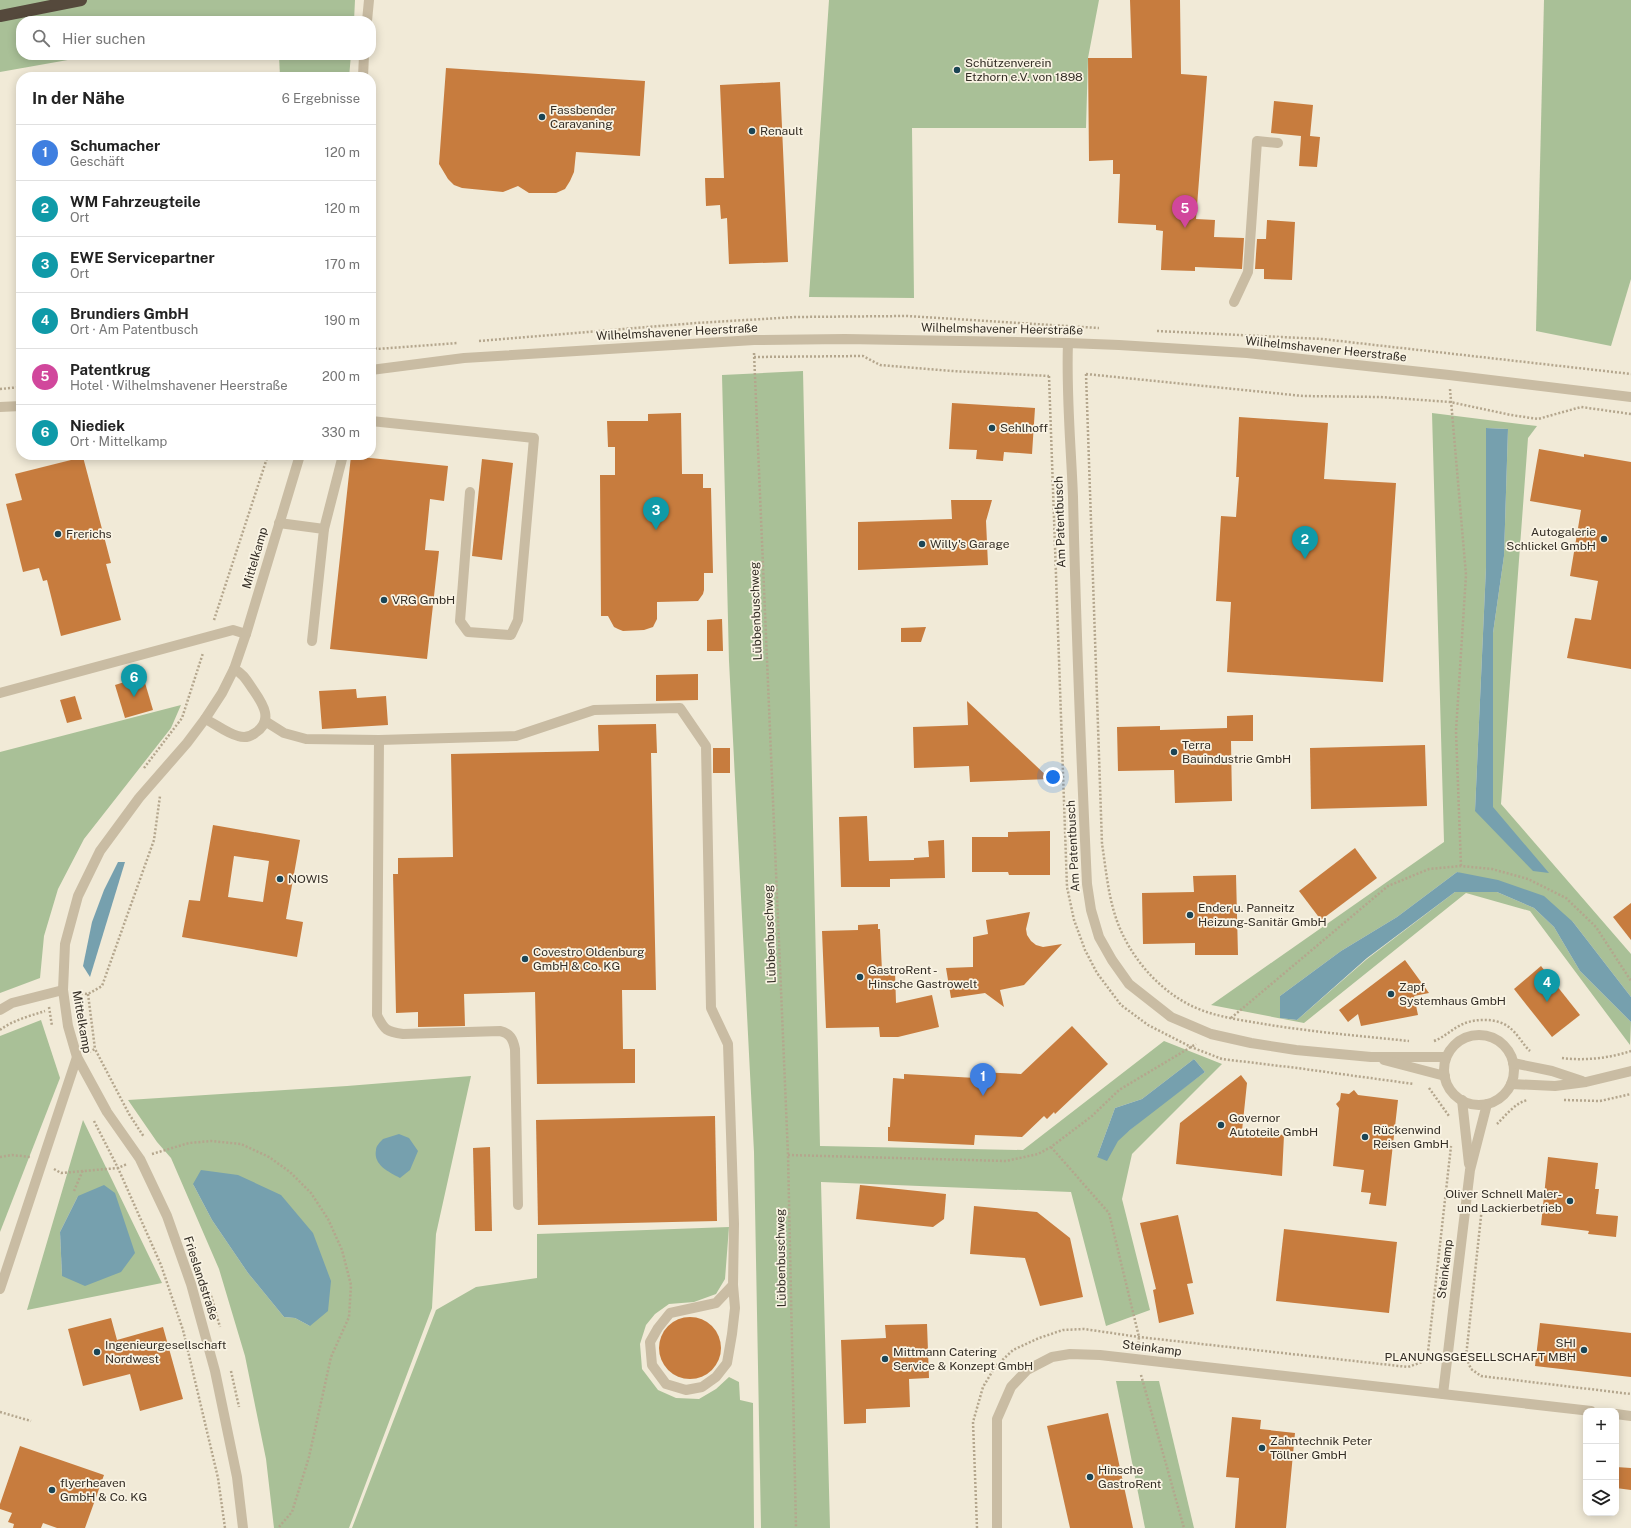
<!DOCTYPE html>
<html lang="de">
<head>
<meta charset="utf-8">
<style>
  body { margin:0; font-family:"Public Sans",sans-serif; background:#f2f2f2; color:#222 }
  .controls { position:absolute; right:12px; bottom:12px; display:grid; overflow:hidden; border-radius:8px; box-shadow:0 2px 10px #0003 }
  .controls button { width:36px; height:36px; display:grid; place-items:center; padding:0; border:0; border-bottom:1px solid #e0e0e0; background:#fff; color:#222; font:20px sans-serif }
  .you { position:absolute; left:1053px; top:777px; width:14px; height:14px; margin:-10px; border:3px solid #fff; border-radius:50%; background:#1a73e8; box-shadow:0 0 0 6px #1a73e833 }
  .badge { display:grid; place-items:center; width:26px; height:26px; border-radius:50%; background:#0f766e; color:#fff; font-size:13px; font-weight:700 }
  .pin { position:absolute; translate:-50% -33px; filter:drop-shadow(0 1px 2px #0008) }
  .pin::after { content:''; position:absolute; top:21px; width:14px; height:12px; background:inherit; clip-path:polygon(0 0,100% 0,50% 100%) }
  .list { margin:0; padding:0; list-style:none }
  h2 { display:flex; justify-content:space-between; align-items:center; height:52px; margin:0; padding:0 16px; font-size:17px }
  h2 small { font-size:13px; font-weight:400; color:#767676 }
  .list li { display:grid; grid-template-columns:26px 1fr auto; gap:12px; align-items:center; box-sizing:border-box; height:56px; padding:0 16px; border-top:1px solid #e0e0e0 }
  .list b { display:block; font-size:15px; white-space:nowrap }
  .list p { margin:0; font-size:13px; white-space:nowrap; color:#767676 }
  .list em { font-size:13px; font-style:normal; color:#767676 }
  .icon { flex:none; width:22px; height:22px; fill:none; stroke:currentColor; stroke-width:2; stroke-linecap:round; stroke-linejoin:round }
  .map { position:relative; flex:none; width:1631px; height:1528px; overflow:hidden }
  .search { position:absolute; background:#fff; box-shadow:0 2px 10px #0003; left:16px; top:16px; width:360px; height:44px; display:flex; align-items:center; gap:10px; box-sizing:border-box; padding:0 14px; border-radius:16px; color:#767676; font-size:15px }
  .panel { position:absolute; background:#fff; box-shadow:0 2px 10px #0003; left:16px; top:72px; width:360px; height:388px; border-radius:16px }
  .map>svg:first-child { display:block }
  .green { fill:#a9c097; fill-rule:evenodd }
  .water { fill:#76a0ae }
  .building { fill:#c77c3e; fill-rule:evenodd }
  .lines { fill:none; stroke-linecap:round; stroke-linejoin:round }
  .path { stroke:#b4a68d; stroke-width:2.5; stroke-dasharray:2 2; stroke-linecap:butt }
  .service { stroke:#c9bca3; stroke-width:10 }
  .minor { stroke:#c9bca3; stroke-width:10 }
  .tertiary { stroke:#c9bca3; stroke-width:10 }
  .motorway { stroke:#55493c; stroke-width:12 }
  .poi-dot { fill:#1b4555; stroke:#f9f3e3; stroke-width:1.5 }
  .labels { text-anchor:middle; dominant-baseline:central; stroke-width:3.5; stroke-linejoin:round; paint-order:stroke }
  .poi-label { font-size:12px; fill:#332d25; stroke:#f9f3e3; text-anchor:start }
  .street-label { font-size:12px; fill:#332d25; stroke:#f9f3e3 }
</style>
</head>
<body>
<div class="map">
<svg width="1631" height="1528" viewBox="0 0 1631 1528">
  <rect width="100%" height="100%" fill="#f1ead7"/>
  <g class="green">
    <path d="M0 0H355L354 21H21V55H96L0 72Z"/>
    <path d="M829 0H1099L1088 58 1086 128H912L914 298 809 297Z"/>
    <path d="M1544 0H1631V279L1611 346 1536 331Z"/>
    <path d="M279 55H351L349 77H280Z"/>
    <path d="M803 371 820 1146 1023 1150 1164 1041 1222 1064 1132 1154 1122 1199 1150 1310 1106 1326 1071 1192 821 1182 830 1528H761L754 1152 729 661 722 375ZM1194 1059 1205 1072 1154 1110 1097 1157 1115 1108 1142 1099Z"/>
    <path d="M1432 413 1537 426 1528 438 1501 804 1631 954V997L1573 922 1457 872 1397 917 1341 951 1280 996V1018L1297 1020 1367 959 1455 892H1497L1534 908 1554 927 1580 971 1631 1022 1630 1045 1530 911 1466 893 1304 1023 1211 1005 1444 842ZM1487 428 1508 429 1504 556 1493 633V807L1475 811 1486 567Z"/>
    <path d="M181 705 171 728 84 839 58 889 44 936 40 978 0 993V752Z"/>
    <path d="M41 1020 60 1078 0 1232V1036Z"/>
    <path d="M471 1076 436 1234 432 1308 349 1528H274L266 1459 245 1356 219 1269 171 1158 157 1142 128 1100 347 1086ZM193 1184 310 1326 295 1318 284 1317 248 1273 212 1220Z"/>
    <path d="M83 1120 162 1283 27 1310ZM78 1196 62 1276 60 1232Z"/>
    <path d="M729 1227 725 1279 716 1294 694 1302 669 1304 655 1314 646 1325 640 1344 642 1369 658 1390 676 1398 699 1399 716 1389 729 1377 739 1382 740 1400 753 1403 754 1528H352L436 1310 476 1287 537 1278V1234Z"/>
    <path d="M1116 1381H1159L1194 1528H1145Z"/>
  </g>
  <g class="water">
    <path d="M1486 428 1508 429 1504 556 1493 633V807L1549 873 1533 871 1475 811 1486 567Z"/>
    <path d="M118 862H125L90 977 83 966 92 922 104 890Z"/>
    <path d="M1457 872 1498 880 1544 896 1573 922 1631 997V1022L1580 971 1554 927 1534 908 1497 892H1455L1367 958 1297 1020 1280 1018V996L1341 951 1397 917Z"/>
    <path d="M1194 1059 1205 1072 1130 1130 1118 1141 1107 1161 1097 1157 1115 1108 1142 1099Z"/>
    <path d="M399 1134 409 1138 418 1151 410 1170 400 1178C389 1172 373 1165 376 1150 376 1146 380 1142 383 1139Z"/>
    <path d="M201 1170 238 1175 281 1195 313 1233 331 1281 328 1311 310 1326 295 1318 284 1317 248 1273 212 1220 193 1184Z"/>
    <path d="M104 1185 115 1193 135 1253 121 1272 85 1286 62 1276 60 1232 78 1196Z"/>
  </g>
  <g class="building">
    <path d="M1130 0H1180L1181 74 1207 76 1196 219 1215 220 1214 237 1244 238 1242 269 1195 267V271L1161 270 1163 231 1156 230V225L1118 223 1120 174H1113V160L1089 161 1088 58H1132Z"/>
    <path d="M446 68 645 81 640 156 576 152 574 172 570 181 565 189 556 193H529L518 186 503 192 462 188 454 185 448 179 439 164Z"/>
    <path d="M780 82 788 262 729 264 727 218 721 219 720 205 706 206 705 178H724L720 85Z"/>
    <path d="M1274 101 1313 105 1310 136 1320 137 1317 167 1299 166 1301 136 1271 133Z"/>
    <path d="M1267 220 1295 222 1292 280 1264 279V269H1255L1257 239H1266Z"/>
    <path d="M952 403 1035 408 1032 454 1004 452 1003 461 976 459 977 450 949 449Z"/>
    <path d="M681 413 682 474H703V488H711L713 573H704V590L703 594 698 601 657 602V619L653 627 644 630 623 631 618 629 614 627 608 616H601L600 475H615V447H608L607 421H648V414Z"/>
    <path d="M1239 417 1328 423 1324 479 1396 483 1383 682 1227 672 1231 602 1216 601 1221 516 1236 517 1239 477H1236Z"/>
    <path d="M1539 449 1584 457V454L1631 462V669L1567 658 1575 618 1591 620 1598 581 1570 576 1581 510 1530 501Z"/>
    <path d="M351 456 448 466 444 501 430 499 425 550 439 551 427 659 330 649Z"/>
    <path d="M83 457 111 563 106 564 121 620 61 636 47 580 43 581 39 568 23 572 6 504 22 500 15 474Z"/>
    <path d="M482 459 513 463 502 560 472 556Z"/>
    <path d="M951 500H992L986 521 988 565 858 570V522L952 519Z"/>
    <path d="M722 619 723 651H707V620Z"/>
    <path d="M926 627 921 642H901V628Z"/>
    <path d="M698 674V700L656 701V675Z"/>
    <path d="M143 676 153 710 125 718 115 685Z"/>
    <path d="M356 689 357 698 386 696 388 725 322 729 319 691Z"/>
    <path d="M75 696 82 719 67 723 60 700Z"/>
    <path d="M967 701 1050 779 970 782 969 766 914 768 913 727 968 725Z"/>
    <path d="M1253 715V741H1231L1232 801 1175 803 1174 770 1118 771 1117 727 1160 726V730L1227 728V716Z"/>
    <path d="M656 724 657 753H651L656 990H622L623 1049H635V1083L537 1084 535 992 464 994 465 1026 418 1027V1012L396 1013 393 874H398V858L453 857 451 754 599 751 598 725Z"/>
    <path d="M1425 745 1427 806 1311 809 1310 748Z"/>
    <rect x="713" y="748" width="17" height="25"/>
    <path d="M867 816 869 861 914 860V858L929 857 928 841 944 840 945 878 890 879V887H841L839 817Z"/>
    <path d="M213 825 300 840 286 919 303 922 297 957 182 937 189 900 200 901ZM234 856 269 861 263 902 228 897Z"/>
    <path d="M1050 831V875H1009L1008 872H972V837H1008V832Z"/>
    <path d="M1355 848 1377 878 1321 920 1299 891Z"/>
    <path d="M1236 875 1238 955H1195V943L1143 944 1142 893 1194 892 1193 876Z"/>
    <path d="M1631 903V940L1613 917Z"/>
    <path d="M1030 912 1026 929 1027 935 1031 941 1036 945 1043 947 1062 944 1024 985 1000 990 1004 1007 985 993 951 998 946 968 973 967V937L988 934 986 920Z"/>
    <path d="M878 924V929H880L882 971H895L896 1003 932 995 939 1027 898 1037H880L879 1027 826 1028 822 931 858 930V925Z"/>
    <path d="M1405 960 1429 993 1414 996 1418 1015 1361 1026 1358 1014 1348 1022 1339 1010Z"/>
    <path d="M1541 966 1580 1015 1552 1037 1514 989Z"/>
    <path d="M1072 1026 1108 1064 1055 1114 1054 1112 1047 1119 1044 1116 1022 1137 975 1135 974 1145 888 1141V1127H890L893 1078 904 1079V1074L976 1078V1072L1021 1074Z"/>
    <path d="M1241 1075 1247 1083 1242 1131 1284 1135 1282 1176 1176 1164 1180 1123Z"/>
    <path d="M1354 1090 1358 1095 1398 1100 1386 1206 1369 1204 1371 1193 1361 1192 1364 1170 1333 1166 1339 1108 1336 1104 1340 1100 1341 1093 1349 1094Z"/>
    <path d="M715 1116 717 1221 538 1225 536 1120Z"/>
    <path d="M490 1147 492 1231H475L473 1148Z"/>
    <path d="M1548 1157 1598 1163 1595 1189H1599L1596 1214 1618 1216 1616 1237 1588 1234 1589 1231 1541 1225Z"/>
    <path d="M860 1185 946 1194 944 1219 933 1227 856 1219Z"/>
    <path d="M974 1206 1037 1212 1070 1238 1083 1297 1040 1306 1025 1258 970 1254Z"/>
    <path d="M1178 1215 1193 1283 1187 1284 1194 1314 1159 1323 1153 1290 1156 1289 1140 1223Z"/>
    <path d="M1284 1229 1397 1242 1389 1313 1276 1301Z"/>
    <circle cx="690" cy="1348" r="31"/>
    <path d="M111 1318 117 1340 163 1327 183 1399 140 1411 130 1374 83 1386 68 1329Z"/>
    <path d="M1540 1323 1631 1333V1377L1535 1366Z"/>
    <path d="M927 1324 929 1378 909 1379 910 1407 866 1409V1423L844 1424 841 1340 886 1338 885 1325Z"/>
    <path d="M1108 1413 1133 1528H1070L1047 1426Z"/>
    <path d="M1232 1417 1261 1420 1260 1429 1295 1433 1286 1528H1235L1239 1478 1226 1477Z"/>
    <path d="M20 1446 104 1475 85 1528H57L43 1523 41 1528H13L14 1524 8 1522 12 1513 0 1509V1504Z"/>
    <path d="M1616 1467 1631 1468V1490L1616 1488Z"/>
  </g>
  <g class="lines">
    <g class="path">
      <path d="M1157 331 1322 339 1631 374"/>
      <path d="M479 341 696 323 796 317 908 316 1099 328"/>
      <path d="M371 347 377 349 458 343"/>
      <path d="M754 353 788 1155 796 1528"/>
      <path d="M754 357 863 356 880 365 952 371 1049 376"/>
      <path d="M1086 374 1102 844C1106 869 1108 896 1117 921 1130 957 1159 991 1194 1007 1216 1017 1241 1020 1264 1024 1312 1032 1361 1036 1409 1041"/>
      <path d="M1086 374 1303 396 1380 397 1450 402 1511 415 1538 419 1581 407 1631 414"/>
      <path d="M1049 376 1067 887 1074 920 1085 950 1097 973 1121 1005 1148 1025 1191 1047 1222 1059 1297 1068 1414 1084"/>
      <path d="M0 389 21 387"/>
      <path d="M1450 389 1466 575 1456 731 1461 866"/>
      <path d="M214 620 268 455"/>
      <path d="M144 768 182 718 203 653"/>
      <path d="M77 993 88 994 102 986 154 840 160 796"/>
      <path d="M88 994 95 1049"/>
      <path d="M49 1007 52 1026"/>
      <path d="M1231 1018 1388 886 1429 869 1461 866 1492 869 1528 879 1566 898 1596 927 1631 981"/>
      <path d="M0 1030C13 1020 30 1016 45 1011"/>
      <path d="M1434 1041C1445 1037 1453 1028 1463 1024 1476 1018 1499 1018 1510 1028 1518 1034 1523 1045 1530 1051"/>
      <path d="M89 1052 95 1049 129 1114 144 1137"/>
      <path d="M1562 1058C1585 1061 1610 1058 1631 1051"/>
      <path d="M1429 1088 1449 1116"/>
      <path d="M1564 1100 1600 1101 1631 1094"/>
      <path d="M94 1121 118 1168 161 1265 183 1330 218 1478 225 1528"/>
      <path d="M1497 1124C1505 1116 1516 1102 1528 1100"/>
      <path d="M1051 1147 1109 1213 1139 1337 1138 1346"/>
      <path d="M152 1154 189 1143 211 1141 241 1144 269 1157 290 1172 311 1193 328 1219 342 1250 351 1285 349 1317 331 1357 309 1457 292 1512 278 1528"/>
      <path d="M788 1155 1006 1161 1038 1154 1051 1147 1092 1116 1119 1090 1196 1044"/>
      <path d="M0 1157 12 1155 30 1157"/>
      <path d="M54 1169 61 1173 118 1168 127 1164"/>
      <path d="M74 1191 83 1170"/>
      <path d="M1482 1207 1466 1357 1471 1369 1481 1376 1631 1394"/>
      <path d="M210 1292 220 1327"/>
      <path d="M231 1371 239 1407"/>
      <path d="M1141 1375 1184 1528"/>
      <path d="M0 1412 31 1421"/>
      <path d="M977 1528 973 1422 983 1387 995 1367 1013 1350 1039 1338 1063 1330 1084 1329 1139 1337 1408 1367 1422 1362 1428 1352 1451 1146"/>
    </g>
    <g class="service">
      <path d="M1234 302 1248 272 1257 141 1278 143"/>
      <path d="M371 421 534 438 518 620 511 635 468 632 460 621 470 492"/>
      <path d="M279 523 324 529 312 641"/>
      <path d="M324 529 343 455"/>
      <path d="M0 693 233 630 246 634"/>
      <path d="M265 721 284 733 306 739 379 740 377 1015C384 1030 387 1032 403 1034L500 1031C510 1033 513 1039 515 1049L518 1205"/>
      <path d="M379 740 516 736 594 710 680 708 706 746 711 1008 728 1044 734 1224 733 1285 716 1303 670 1313 658 1328 650 1342 652 1365 666 1384 686 1390 702 1387 716 1377 727 1363 732 1334 735 1308 733 1285"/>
    </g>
    <g class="minor">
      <path d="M367 21 369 0"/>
      <path d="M363 77 364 55"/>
      <path d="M1068 343C1066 394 1071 446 1073 497 1076 626 1081 755 1087 884L1091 910 1099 937 1112 960 1129 984 1171 1017 1211 1034 1251 1043 1296 1050 1371 1057H1446"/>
      <path d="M205 719C216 724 226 733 238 736 244 738 250 737 255 733 274 721 263 704 254 691 247 681 244 674 234 669"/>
      <path d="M0 1010 12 1003 63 990"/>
      <circle cx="1479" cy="1070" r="35"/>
      <path d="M1384 1060 1445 1076"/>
      <path d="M1513 1063 1552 1071 1582 1081"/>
      <path d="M1511 1084 1555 1086 1586 1082 1631 1071"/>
      <path d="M1462 1100 1469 1164"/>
      <path d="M0 1289 77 1057"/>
      <path d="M1443 1394 1470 1170 1487 1104"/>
      <path d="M1616 1414 1631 1416"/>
      <path d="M243 1528 237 1477 215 1371 191 1284 167 1216 140 1159 107 1112 77 1057 68 1026 63 990 65 944 78 896 100 851 139 798 187 743 205 719 222 693 234 669 246 634 300 455"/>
      <path d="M997 1528V1419L1011 1387 1027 1370 1052 1357 1070 1354 1100 1355 1591 1411"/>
    </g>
    <g class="tertiary">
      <path d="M371 370 464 358 754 340 845 339 1068 343 1119 345 1247 353 1449 375 1631 397"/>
      <path d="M0 407 21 406"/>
    </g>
    <path class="motorway" d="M0 16 81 0"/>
  </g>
  <g class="poi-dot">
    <circle cx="957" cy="70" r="4"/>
    <circle cx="542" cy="117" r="4"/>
    <circle cx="752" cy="131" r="4"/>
    <circle cx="992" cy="428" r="4"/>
    <circle cx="58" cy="534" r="4"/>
    <circle cx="1604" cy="539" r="4"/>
    <circle cx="922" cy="544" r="4"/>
    <circle cx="384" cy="600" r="4"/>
    <circle cx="1174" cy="752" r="4"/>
    <circle cx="280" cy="879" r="4"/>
    <circle cx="1190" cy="915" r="4"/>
    <circle cx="525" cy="959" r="4"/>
    <circle cx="860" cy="977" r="4"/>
    <circle cx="1391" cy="994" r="4"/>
    <circle cx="1221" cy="1125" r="4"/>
    <circle cx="1365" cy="1137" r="4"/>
    <circle cx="1570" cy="1201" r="4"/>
    <circle cx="1584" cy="1350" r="4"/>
    <circle cx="97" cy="1352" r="4"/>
    <circle cx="885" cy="1359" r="4"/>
    <circle cx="1262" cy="1448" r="4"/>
    <circle cx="1090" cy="1477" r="4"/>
    <circle cx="52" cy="1490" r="4"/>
  </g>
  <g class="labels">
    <g class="poi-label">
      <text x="965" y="63">Schützenverein<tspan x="965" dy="14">Etzhorn e.V. von 1898</tspan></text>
      <text x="550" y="110">Fassbender<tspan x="550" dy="14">Caravaning</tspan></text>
      <text x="760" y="131">Renault</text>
      <text x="1000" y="428">Sehlhoff</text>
      <text x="1596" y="532" text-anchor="end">Autogalerie<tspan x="1596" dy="14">Schlickel GmbH</tspan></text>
      <text x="66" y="534">Frerichs</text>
      <text x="930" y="544">Willy's Garage</text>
      <text x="392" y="600">VRG GmbH</text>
      <text x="1182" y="745">Terra<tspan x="1182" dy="14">Bauindustrie GmbH</tspan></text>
      <text x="288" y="879">NOWIS</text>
      <text x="1198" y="908">Ender u. Panneitz<tspan x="1198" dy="14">Heizung-Sanitär GmbH</tspan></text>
      <text x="533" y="952">Covestro Oldenburg<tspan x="533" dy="14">GmbH &amp; Co. KG</tspan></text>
      <text x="868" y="970">GastroRent -<tspan x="868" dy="14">Hinsche Gastrowelt</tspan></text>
      <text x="1399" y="987">Zapf<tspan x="1399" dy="14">Systemhaus GmbH</tspan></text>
      <text x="1229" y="1118">Governor<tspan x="1229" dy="14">Autoteile GmbH</tspan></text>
      <text x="1373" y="1130">Rückenwind<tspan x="1373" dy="14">Reisen GmbH</tspan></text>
      <text x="1562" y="1194" text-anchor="end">Oliver Schnell Maler-<tspan x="1562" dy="14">und Lackierbetrieb</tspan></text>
      <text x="1576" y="1343" text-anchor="end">SHI<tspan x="1576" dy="14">PLANUNGSGESELLSCHAFT MBH</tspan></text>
      <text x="105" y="1345">Ingenieurgesellschaft<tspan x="105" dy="14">Nordwest</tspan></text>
      <text x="893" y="1352">Mittmann Catering<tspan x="893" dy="14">Service &amp; Konzept GmbH</tspan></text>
      <text x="1270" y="1441">Zahntechnik Peter<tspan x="1270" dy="14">Töllner GmbH</tspan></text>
      <text x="1098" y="1470">Hinsche<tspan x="1098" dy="14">GastroRent</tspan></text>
      <text x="60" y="1483">flyerheaven<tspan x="60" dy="14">GmbH &amp; Co. KG</tspan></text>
    </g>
    <g class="street-label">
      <text transform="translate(1002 329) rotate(1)">Wilhelmshavener Heerstraße</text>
      <text transform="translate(677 332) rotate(-3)">Wilhelmshavener Heerstraße</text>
      <text transform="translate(1326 349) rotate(6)">Wilhelmshavener Heerstraße</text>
      <text transform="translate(1060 522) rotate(-92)">Am Patentbusch</text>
      <text transform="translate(255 558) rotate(-74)">Mittelkamp</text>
      <text transform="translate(756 611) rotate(-92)">Lübbenbuschweg</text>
      <text transform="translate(1073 846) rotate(-93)">Am Patentbusch</text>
      <text transform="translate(770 934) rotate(-92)">Lübbenbuschweg</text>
      <text transform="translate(82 1022) rotate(80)">Mittelkamp</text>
      <text transform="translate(781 1258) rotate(-91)">Lübbenbuschweg</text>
      <text transform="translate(1445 1269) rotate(-83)">Steinkamp</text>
      <text transform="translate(201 1278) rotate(72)">Frieslandstraße</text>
      <text transform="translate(1152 1348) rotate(7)">Steinkamp</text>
    </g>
  </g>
</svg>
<div class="controls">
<button>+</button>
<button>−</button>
<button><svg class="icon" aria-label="layers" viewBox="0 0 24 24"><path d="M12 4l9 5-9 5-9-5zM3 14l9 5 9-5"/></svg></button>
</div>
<div class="you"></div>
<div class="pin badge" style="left:983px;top:1096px;background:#3f7fe0">1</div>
<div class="pin badge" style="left:1305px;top:559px;background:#0f9aa8">2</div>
<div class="pin badge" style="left:656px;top:530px;background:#0f9aa8">3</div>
<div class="pin badge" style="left:1547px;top:1002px;background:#0f9aa8">4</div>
<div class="pin badge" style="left:1185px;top:228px;background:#d1479c">5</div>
<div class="pin badge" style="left:134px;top:697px;background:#0f9aa8">6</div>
<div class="search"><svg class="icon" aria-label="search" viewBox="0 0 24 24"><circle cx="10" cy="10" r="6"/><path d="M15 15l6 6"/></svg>Hier suchen</div>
<section class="panel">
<h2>In der Nähe<small>6 Ergebnisse</small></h2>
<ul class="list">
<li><span class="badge" style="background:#3f7fe0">1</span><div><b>Schumacher</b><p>Geschäft</p></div><em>120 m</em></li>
<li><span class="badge" style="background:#0f9aa8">2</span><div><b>WM Fahrzeugteile</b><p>Ort</p></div><em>120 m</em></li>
<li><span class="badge" style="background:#0f9aa8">3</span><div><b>EWE Servicepartner</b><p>Ort</p></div><em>170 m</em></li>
<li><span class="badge" style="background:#0f9aa8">4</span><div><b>Brundiers GmbH</b><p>Ort · Am Patentbusch</p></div><em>190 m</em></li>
<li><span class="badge" style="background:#d1479c">5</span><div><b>Patentkrug</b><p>Hotel · Wilhelmshavener Heerstraße</p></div><em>200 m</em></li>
<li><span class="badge" style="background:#0f9aa8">6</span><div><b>Niediek</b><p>Ort · Mittelkamp</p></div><em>330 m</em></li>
</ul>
</section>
</div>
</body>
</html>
